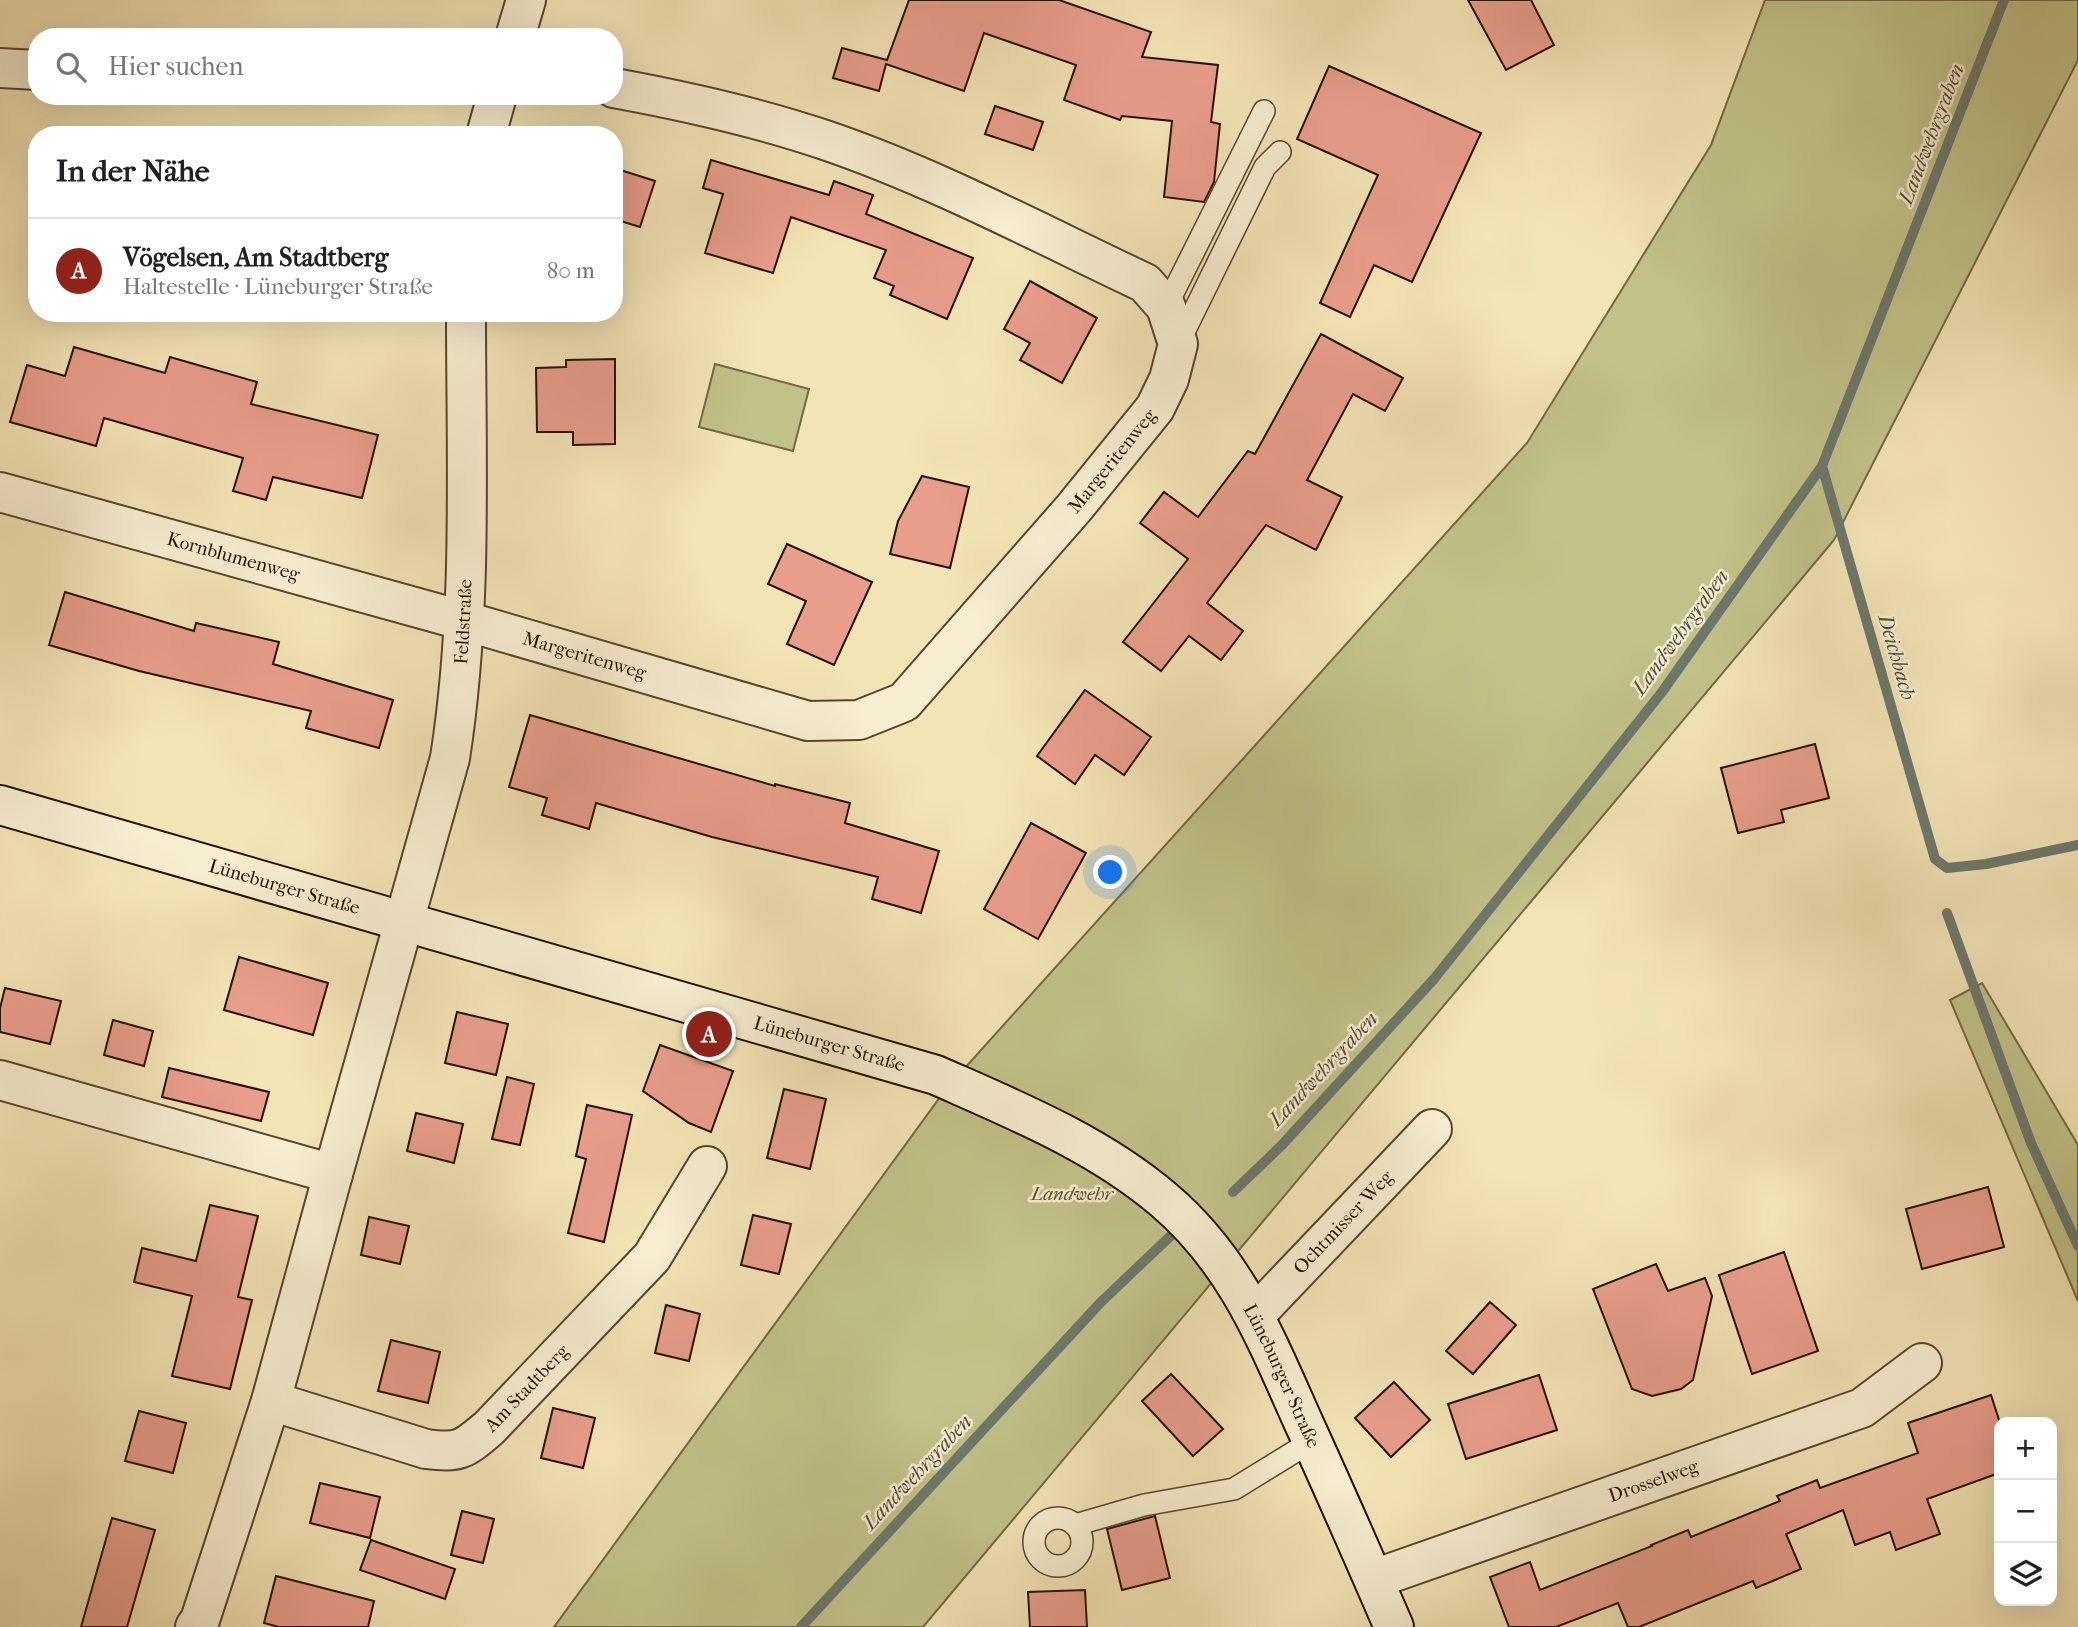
<!DOCTYPE html>
<html lang="de">
<head>
<meta charset="utf-8">
<style>
  body { margin:0; font-family:"IM FELL French Canon",serif; background:#f2f2f2; color:#202124 }
  .controls { position:absolute; right:21px; bottom:21px; display:grid; overflow:hidden; border-radius:14px; box-shadow:0 7px 28px #0002 }
  .controls button { width:63px; height:63px; display:grid; place-items:center; padding:0; border:0; border-bottom:2px solid #e0e0e0; background:#fff; color:#202124; font:35px sans-serif }
  .you { position:absolute; left:1111px; top:873px; width:24px; height:24px; margin:-18px; border:5px solid #fff; border-radius:50%; background:#1a73e8; box-shadow:0 0 0 10px #1a73e833 }
  .badge { display:grid; place-items:center; width:46px; height:46px; border-radius:50%; background:#8f2418; color:#fff; font-size:23px; font-weight:700 }
  .pin { position:absolute; translate:-50% -50%; border:4px solid #fff; box-shadow:0 2px 7px #0006 }
  .list { margin:0; padding:0; list-style:none }
  h2 { display:flex; justify-content:space-between; align-items:center; height:91px; margin:0; padding:0 28px; font-size:30px }
  h2 small { font-size:23px; font-weight:400; color:#757577 }
  .list li { display:grid; grid-template-columns:46px 1fr auto; gap:21px; align-items:center; box-sizing:border-box; height:105px; padding:0 28px; border-top:2px solid #e0e0e0 }
  .list b { display:block; font-size:26px; white-space:nowrap }
  .list p { margin:0; font-size:23px; white-space:nowrap; color:#757577 }
  .list em { font-size:23px; font-style:normal; color:#757577 }
  .icon { flex:none; width:38px; height:38px; fill:none; stroke:currentColor; stroke-width:2; stroke-linecap:round; stroke-linejoin:round }
  .map { position:relative; flex:none; width:2078px; height:1627px; overflow:hidden }
  .search { position:absolute; background:#fff; box-shadow:0 7px 28px #0002; left:28px; top:28px; width:595px; height:77px; display:flex; align-items:center; gap:18px; box-sizing:border-box; padding:0 24px; border-radius:28px; color:#757577; font-size:26px }
  .panel { position:absolute; background:#fff; box-shadow:0 7px 28px #0002; left:28px; top:126px; width:595px; height:196px; border-radius:28px }
  .map>svg:first-child { display:block }
  .green { fill:#c1c289; stroke:#736944; stroke-width:2 }
  .lines { fill:none; stroke-linecap:round; stroke-linejoin:round }
  .stream { stroke:#6c786b; stroke-width:10 }
  .building { fill:#e99d8b; stroke:#251000; stroke-width:2 }
  .lane-casing { stroke:#58452e; stroke-width:24 }
  .street-casing { stroke:#58452e; stroke-width:42 }
  .secondary-casing { stroke:#251000; stroke-width:42 }
  .lane { stroke:#f7edd0; stroke-width:21 }
  .street { stroke:#f7edd0; stroke-width:38 }
  .secondary { stroke:#f7edd0; stroke-width:38 }
  .labels { text-anchor:middle; dominant-baseline:central; stroke-width:5; stroke-linejoin:round; paint-order:stroke }
  .street-label { font-size:19px; fill:#251000; stroke:#f7edd0 }
  .park-label { font-size:19px; font-style:italic; fill:#5c4e30; stroke:#f7edd0 }
  .water-label { font-size:21px; font-style:italic; fill:#4f4d3e; stroke:#f7edd0 }
</style>
</head>
<body>
<div class="map">
<svg width="2078" height="1627" viewBox="0 0 2078 1627">
  <rect width="100%" height="100%" fill="#f3e4b6"/>
  <filter id="stains"><feTurbulence type="fractalNoise" baseFrequency=".00286" numOctaves="4"/><feColorMatrix values="0 0 0 0 .2 0 0 0 0 .09 0 0 0 0 .02 0 0 0 .5 -.17"/></filter>
  <radialGradient id="worn" r=".72"><stop offset=".6" stop-color="#630" stop-opacity="0"/><stop offset="1" stop-color="#630" stop-opacity=".3"/></radialGradient>
  <g class="green">
    <path d="M1765 0H2078V60L1834 540 923 1627H554L946 1089 1527 443 1711 145Z"/>
    <path d="M715 364 809 389 793 451 699 427Z"/>
    <path d="M1982 983 2078 1145V1301L1950 1000Z"/>
  </g>
  <g class="lines">
    <g class="stream">
      <path d="M1822 466 1935 859 1947 868 1986 864 2078 845"/>
      <path d="M1947 913 2031 1143 2078 1246"/>
      <path d="M1233 1192 1281 1146 1434 979 1662 692 1822 466 2004 0"/>
      <path d="M801 1627 1101 1302 1181 1226"/>
    </g>
  </g>
  <g class="building">
    <path d="M909 0H1059L1151 32 1142 57 1218 65 1211 122 1220 124 1214 182 1204 202 1164 197 1172 121 1122 116 1120 120 1064 100 1076 65 984 33 964 91 886 64 879 91 833 78 842 48 887 60Z"/>
    <path d="M1468 0H1531L1554 45 1506 70Z"/>
    <path d="M1329 66 1481 133 1412 282 1374 265 1350 317 1320 303 1378 175 1297 139Z"/>
    <path d="M995 106 1043 122 1033 150 985 134Z"/>
    <path d="M711 160 829 195 834 181 873 195 866 214 973 258 947 319 890 295 894 286 874 278 886 250 791 217 773 273 705 253 723 194 703 188Z"/>
    <path d="M614 168 655 181 640 227 614 219Z"/>
    <path d="M1030 281 1097 318 1062 383 1020 360 1030 343 1004 329Z"/>
    <path d="M1321 334 1403 378 1385 411 1353 394 1307 480 1342 497 1316 550 1266 525 1207 603 1243 631 1221 660 1189 636 1161 671 1123 642 1188 559 1140 523 1164 492 1198 517 1248 451 1255 454Z"/>
    <path d="M74 347 165 373 170 357 257 382 251 404 378 435 362 498 273 477 266 500 233 491 243 458 104 418 96 446 10 422 27 365 65 376Z"/>
    <path d="M615 359V444L573 445V432H537L536 368 566 367V360Z"/>
    <path d="M922 476 969 487 950 568 890 554 898 521Z"/>
    <path d="M787 544 872 582 834 665 787 644 806 601 768 584Z"/>
    <path d="M65 592 194 631 196 623 279 642 273 664 393 700 379 748 306 728 311 711 139 671 49 645Z"/>
    <path d="M1085 690 1151 737 1124 775 1095 755 1075 784 1037 756Z"/>
    <path d="M530 715 775 786V784L850 803 845 823 939 851 921 913 872 899 878 877 712 837 596 803 589 829 542 815 547 798 509 787Z"/>
    <path d="M1815 744 1829 798 1781 810 1784 822 1738 833 1721 768Z"/>
    <path d="M1031 823 1086 853 1038 939 984 909Z"/>
    <path d="M239 957 328 983 313 1035 224 1010Z"/>
    <path d="M5 988 61 1001 50 1044 0 1032V1008Z"/>
    <path d="M457 1012 508 1024 496 1075 445 1063Z"/>
    <path d="M113 1020 153 1031 144 1066 104 1055Z"/>
    <path d="M660 1045 733 1071 711 1132 689 1123 643 1091Z"/>
    <path d="M169 1068 269 1092 261 1121 162 1097Z"/>
    <path d="M507 1077 534 1084 520 1145 492 1139Z"/>
    <path d="M784 1089 826 1099 810 1169 767 1158Z"/>
    <path d="M587 1105 632 1115 604 1242 568 1233 586 1159 576 1156Z"/>
    <path d="M416 1113 463 1124 454 1163 407 1151Z"/>
    <path d="M1988 1187 2004 1247 1922 1269 1906 1209Z"/>
    <path d="M210 1205 258 1216 238 1297 252 1300 230 1389 172 1376 192 1296 134 1282 142 1248 196 1261Z"/>
    <path d="M753 1215 791 1224 779 1274 741 1265Z"/>
    <path d="M369 1217 409 1226 400 1264 361 1255Z"/>
    <path d="M1784 1252 1818 1351 1752 1374 1719 1275Z"/>
    <path d="M1656 1264 1668 1291 1705 1278 1712 1296 1693 1380 1681 1389 1652 1396 1632 1389 1593 1289Z"/>
    <path d="M1490 1302 1516 1325 1473 1374 1446 1351Z"/>
    <path d="M666 1305 700 1314 689 1361 655 1353Z"/>
    <path d="M391 1340 440 1352 428 1403 378 1391Z"/>
    <path d="M1171 1374 1223 1429 1193 1456 1142 1401Z"/>
    <path d="M1539 1375 1557 1430 1466 1459 1448 1404Z"/>
    <path d="M1394 1382 1430 1420 1391 1457 1355 1418Z"/>
    <path d="M1991 1395 1999 1420V1473L1927 1499 1940 1534 1896 1550 1890 1532 1855 1545 1843 1510 1786 1534 1801 1569 1756 1588 1753 1581 1639 1627H1628L1618 1603 1556 1627H1509L1490 1577 1530 1562 1540 1590 1652 1546 1651 1545 1688 1530 1691 1537 1780 1501 1777 1496 1817 1480 1820 1488 1918 1453 1908 1423Z"/>
    <path d="M553 1408 595 1418 583 1468 541 1458Z"/>
    <path d="M139 1411 186 1423 173 1473 125 1461Z"/>
    <path d="M320 1483 380 1497 370 1538 310 1523Z"/>
    <path d="M462 1511 494 1519 483 1563 451 1555Z"/>
    <path d="M1155 1516 1170 1578 1122 1590 1107 1529Z"/>
    <path d="M112 1518 155 1530 127 1627H81Z"/>
    <path d="M371 1540 455 1569 445 1599 360 1570Z"/>
    <path d="M276 1576 374 1601 368 1627H279L264 1623Z"/>
    <path d="M1085 1590 1087 1627H1030L1028 1592Z"/>
  </g>
  <g class="lines">
    <defs>
      <g id="lane">
        <path d="M1166 307 1264 111"/>
        <path d="M1178 344 1265 167 1280 152"/>
        <circle cx="1058" cy="1542" r="24"/>
        <path d="M1075 1525 1144 1505 1234 1489 1312 1441"/>
      </g>
      <g id="street">
        <path d="M515 37 526 0"/>
        <path d="M0 68 37 70"/>
        <path d="M486 135 497 96"/>
        <path id="s1" d="M0 492 465 621 808 721 859 720 904 702 1074 508 1155 408 1169 379 1178 344 1166 307 1145 283C1041 234 934 177 825 140 757 117 685 101 614 88"/>
        <path id="s2" d="M0 1080 333 1174 450 758C473 611 466 462 466 313"/>
        <path id="s3" d="M1255 1315 1432 1129"/>
        <path id="s4" d="M271 1401 426 1449C460 1453 463 1450 489 1428L652 1257 707 1166"/>
        <path id="s5" d="M1374 1579 1862 1408 1922 1363"/>
        <path d="M195 1627 200 1620 271 1401 333 1174"/>
      </g>
      <g id="secondary">
        <path id="s6" d="M0 805 936 1075C1015 1110 1097 1143 1164 1200 1238 1263 1267 1342 1306 1428 1336 1494 1365 1560 1394 1627"/>
      </g>
    </defs>
    <use href="#lane" class="lane-casing"/>
    <use href="#street" class="street-casing"/>
    <use href="#secondary" class="secondary-casing"/>
    <use href="#lane" class="lane"/>
    <use href="#street" class="street"/>
    <use href="#secondary" class="secondary"/>
  </g>
  <g class="labels">
    <g class="street-label">
      <text stroke="none"><textPath href="#s1" startOffset="1258">Margeritenweg</textPath></text>
      <text stroke="none"><textPath href="#s1" startOffset="242">Kornblumenweg</textPath></text>
      <text stroke="none"><textPath href="#s2" startOffset="915">Feldstraße</textPath></text>
      <text stroke="none"><textPath href="#s1" startOffset="607">Margeritenweg</textPath></text>
      <text stroke="none"><textPath href="#s6" startOffset="296">Lüneburger Straße</textPath></text>
      <text stroke="none"><textPath href="#s6" startOffset="863">Lüneburger Straße</textPath></text>
      <text stroke="none"><textPath href="#s3" startOffset="128">Ochtmisser Weg</textPath></text>
      <text stroke="none"><textPath href="#s6" startOffset="1449">Lüneburger Straße</textPath></text>
      <text stroke="none"><textPath href="#s4" startOffset="287">Am Stadtberg</textPath></text>
      <text stroke="none"><textPath href="#s5" startOffset="296">Drosselweg</textPath></text>
    </g>
    <g class="park-label">
      <text x="1072" y="1194">Landwehr</text>
    </g>
    <g class="water-label">
      <text transform="translate(1931 134) rotate(-69)">Landwehrgraben</text>
      <text transform="translate(1680 632) rotate(-54)">Landwehrgraben</text>
      <text transform="translate(1897 657) rotate(74)">Deichbach</text>
      <text transform="translate(1323 1069) rotate(-47)">Landwehrgraben</text>
      <text transform="translate(917 1472) rotate(-47)">Landwehrgraben</text>
    </g>
  </g>
  <rect width="100%" height="100%" filter="url(#stains)"/>
  <rect width="100%" height="100%" fill="url(#worn)"/>
</svg>
<div class="controls">
<button>+</button>
<button>−</button>
<button><svg class="icon" aria-label="layers" viewBox="0 0 24 24"><path d="M12 4l9 5-9 5-9-5zM3 14l9 5 9-5"/></svg></button>
</div>
<div class="you"></div>
<div class="pin badge" style="left:709px;top:1034px">A</div>
<div class="search"><svg class="icon" aria-label="search" viewBox="0 0 24 24"><circle cx="10" cy="10" r="6"/><path d="M15 15l6 6"/></svg>Hier suchen</div>
<section class="panel">
<h2>In der Nähe<small></small></h2>
<ul class="list">
<li><span class="badge">A</span><div><b>Vögelsen, Am Stadtberg</b><p>Haltestelle · Lüneburger Straße</p></div><em>80 m</em></li>
</ul>
</section>
</div>
</body>
</html>
